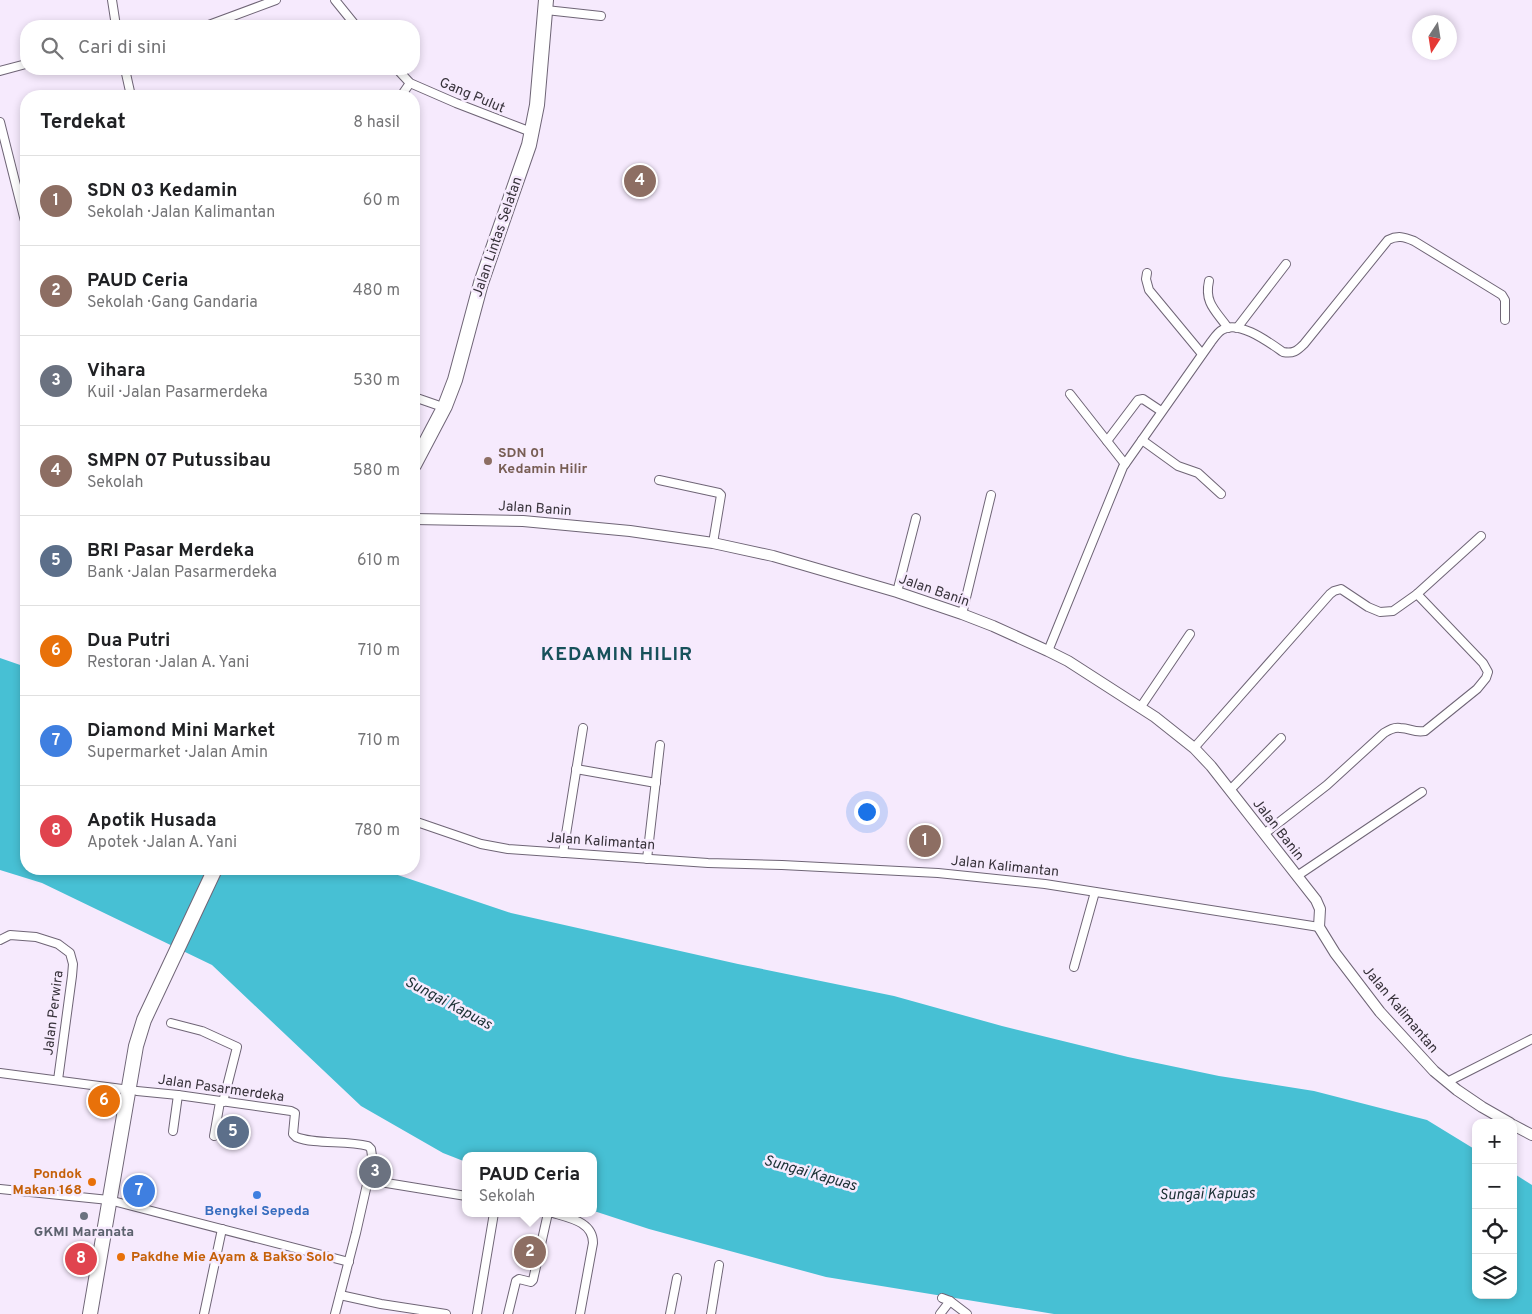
<!DOCTYPE html>
<html lang="id">
<head>
<meta charset="utf-8">
<style>
  body { margin:0; font-family:Overpass,sans-serif; background:#f2f2f2; color:#202124 }
  .controls { position:absolute; right:15px; bottom:15px; display:grid; overflow:hidden; border-radius:10px; box-shadow:0 2px 8px #0003 }
  .controls button { width:45px; height:45px; display:grid; place-items:center; padding:0; border:0; border-bottom:1px solid #e0e0e0; background:#fff; color:#202124; font:25px sans-serif }
  .compass { position:absolute; left:1412px; top:15px; width:45px; height:45px; border-radius:50%; background:#fff; box-shadow:0 2px 8px #0003; rotate:192deg }
  .you { position:absolute; left:866px; top:811px; width:18px; height:18px; margin:-12px; border:4px solid #fff; border-radius:50%; background:#1a73e8; box-shadow:0 0 0 8px #1a73e833 }
  .badge { display:grid; place-items:center; width:32px; height:32px; border-radius:50%; background:#448996; color:#fff; font-size:16px; font-weight:700 }
  .pin { position:absolute; translate:-50% -50%; border:2px solid #fff; box-shadow:0 1px 5px #0006 }
  .popup { position:absolute; left:462px; top:1152px; width:135px; height:65px; box-sizing:border-box; display:grid; place-content:center; border-radius:10px; background:#fff; filter:drop-shadow(0 1px 4px #0005); font-size:16px; white-space:nowrap; color:#757577 }
  .popup b { font-size:19px; color:#202124 }
  .popup::after { content:''; position:absolute; left:50%; top:100%; margin-left:-10px; border:10px solid transparent; border-top-color:#fff }
  .list { margin:0; padding:0; list-style:none }
  h2 { display:flex; justify-content:space-between; align-items:center; height:65px; margin:0; padding:0 20px; font-size:21px }
  h2 small { font-size:16px; font-weight:400; color:#757577 }
  .list li { display:grid; grid-template-columns:32px 1fr auto; gap:15px; align-items:center; box-sizing:border-box; height:90px; padding:0 20px; border-top:1px solid #e0e0e0 }
  .list b { display:block; font-size:19px; white-space:nowrap }
  .list p { margin:0; font-size:16px; white-space:nowrap; color:#757577 }
  .list em { font-size:16px; font-style:normal; color:#757577 }
  .icon { flex:none; width:28px; height:28px; fill:none; stroke:currentColor; stroke-width:2; stroke-linecap:round; stroke-linejoin:round }
  .map { position:relative; flex:none; width:1532px; height:1314px; overflow:hidden }
  .search { position:absolute; background:#fff; box-shadow:0 2px 8px #0003; left:20px; top:20px; width:400px; height:55px; display:flex; align-items:center; gap:12px; box-sizing:border-box; padding:0 18px; border-radius:20px; color:#757577; font-size:19px }
  .panel { position:absolute; background:#fff; box-shadow:0 2px 8px #0003; left:20px; top:90px; width:400px; height:785px; border-radius:20px }
  .map>svg:first-child { display:block }
  .water { fill:#47c0d4 }
  .lines { fill:none; stroke-linecap:round; stroke-linejoin:round }
  .street-casing { stroke:#6f6576; stroke-width:10 }
  .secondary-casing { stroke:#6f6576; stroke-width:12 }
  .highway-casing { stroke:#6f6576; stroke-width:16 }
  .street { stroke:#fff; stroke-width:8 }
  .secondary { stroke:#fff; stroke-width:10 }
  .highway { stroke:#fff; stroke-width:14 }
  .education-dot { fill:#8d6e63; stroke:#f6eafd; stroke-width:2 }
  .food-dot { fill:#e8710a; stroke:#f6eafd; stroke-width:2 }
  .shop-dot { fill:#3f7fe0; stroke:#f6eafd; stroke-width:2 }
  .worship-dot { fill:#6b7280; stroke:#f6eafd; stroke-width:2 }
  .labels { text-anchor:middle; dominant-baseline:central; stroke-width:5; stroke-linejoin:round; paint-order:stroke }
  .street-label { font-size:14px; fill:#37323a; stroke:#f6eafd }
  .education-label { font-size:14px; font-weight:bold; fill:#785e54; stroke:#f6eafd; text-anchor:start }
  .food-label { font-size:14px; font-weight:bold; fill:#c56008; stroke:#f6eafd; text-anchor:end }
  .shop-label { font-size:14px; font-weight:bold; fill:#366cbe; stroke:#f6eafd }
  .worship-label { font-size:14px; font-weight:bold; fill:#5b616d; stroke:#f6eafd }
  .water-label { font-size:15px; font-style:italic; fill:#1a2f33; stroke:#f6eafd }
  .district-label { font-size:19px; font-weight:bold; letter-spacing:1px; fill:#17515b; stroke:#f6eafd }
</style>
</head>
<body>
<div class="map">
<svg width="1532" height="1314" viewBox="0 0 1532 1314">
  <rect width="100%" height="100%" fill="#f6eafd"/>
  <path class="water" d="M0 658 26 667V869H380L511 913 738 964 894 996 1002 1026 1128 1057 1219 1076 1314 1091 1427 1120 1476 1150V1295H1513V1173L1532 1185V1314H1054L826 1277 649 1229 594 1211V1156H466V1162L443 1153 361 1106 212 965 42 883 0 870Z"/>
  <g class="lines">
    <defs>
      <g id="street">
        <path d="M112 0 116 26"/>
        <path d="M335 0 356 26"/>
        <path d="M546 10 601 16"/>
        <path d="M206 26 276 0"/>
        <path d="M125 69 131 96"/>
        <path d="M397 69 410 83 456 103 526 130"/>
        <path d="M0 71 26 64"/>
        <path d="M401 96 410 83"/>
        <path d="M0 122 26 225"/>
        <path d="M1147 273 1146 279 1149 290 1202 354"/>
        <path d="M1209 281C1204 303 1216 311 1228 328"/>
        <path d="M1237 328 1286 264"/>
        <path d="M1070 394 1125 464"/>
        <path d="M414 397 437 405"/>
        <path d="M1142 440 1178 466 1198 473 1221 494"/>
        <path d="M1107 441 1138 400 1143 399 1161 411"/>
        <path d="M659 480 719 493 721 495 713 543"/>
        <path d="M897 592 916 518"/>
        <path d="M962 614 991 495"/>
        <path d="M1048 651 1123 467 1211 342C1214 338 1218 332 1222 330 1238 319 1270 343 1283 352 1293 354 1297 351 1304 344L1388 240C1398 235 1404 237 1414 241L1502 295 1505 300V320"/>
        <path d="M1140 708 1190 634"/>
        <path d="M1194 748 1330 594 1334 591 1341 589 1368 607 1380 612 1393 611 1417 594 1481 536"/>
        <path d="M576 769 656 783"/>
        <path d="M1230 790 1281 738"/>
        <path d="M414 821 481 844 508 849 708 863 782 865 938 873 1045 884 1319 927"/>
        <path d="M1264 834 1327 785 1384 733C1389 730 1394 727 1400 728 1411 728 1413 733 1425 731L1477 689 1486 678 1488 672 1483 663 1417 594"/>
        <path d="M563 853 583 728"/>
        <path d="M647 859 660 745"/>
        <path d="M1297 876 1422 792"/>
        <path d="M0 940 10 935 36 937 58 944 70 953 73 964 72 976 58 1080"/>
        <path d="M1074 967 1095 892"/>
        <path d="M171 1023 202 1031 237 1047 223 1102"/>
        <path d="M0 1073 122 1089"/>
        <path d="M1447 1082 1532 1039"/>
        <path d="M137 1091 178 1095 291 1111 295 1113 293 1134 296 1137C316 1145 345 1140 368 1146L371 1149 372 1156 368 1180 356 1233 335 1314"/>
        <path d="M173 1131 178 1095"/>
        <path d="M214 1136 220 1102"/>
        <path d="M368 1180 466 1196"/>
        <path d="M0 1189 109 1200 349 1262"/>
        <path d="M553 1213C570 1218 593 1222 593 1243L580 1314"/>
        <path d="M340 1295 381 1304 446 1314"/>
        <path d="M942 1298 950 1301 967 1314"/>
        <path d="M204 1314 222 1229"/>
        <path d="M477 1314 494 1213"/>
        <path d="M508 1314 516 1281 519 1279 531 1282 533 1280 548 1213"/>
        <path d="M670 1314 677 1278"/>
        <path d="M711 1314 719 1265"/>
        <path d="M940 1314 950 1301"/>
      </g>
      <g id="secondary">
        <path d="M414 519 523 521 630 531 713 543 773 556 897 592 962 614 993 626 1048 651 1068 661 1155 717 1194 748 1211 766 1316 900 1320 909 1319 927 1335 953 1380 1012 1434 1071 1457 1090 1482 1107 1510 1123"/>
        <path d="M1513 1125 1532 1135"/>
      </g>
      <g id="highway">
        <path d="M414 465 445 406 455 380 481 283 529 145 537 105 546 0"/>
        <path d="M90 1314 136 1046 144 1020 215 869"/>
      </g>
    </defs>
    <use href="#street" class="street-casing"/>
    <use href="#secondary" class="secondary-casing"/>
    <use href="#highway" class="highway-casing"/>
    <use href="#street" class="street"/>
    <use href="#secondary" class="secondary"/>
    <use href="#highway" class="highway"/>
  </g>
  <circle class="education-dot" cx="488" cy="461" r="5"/>
  <g class="food-dot">
    <circle cx="92" cy="1182" r="5"/>
    <circle cx="121" cy="1257" r="5"/>
  </g>
  <circle class="shop-dot" cx="257" cy="1195" r="5"/>
  <circle class="worship-dot" cx="84" cy="1216" r="5"/>
  <g class="labels">
    <g class="street-label">
      <text transform="translate(472 96) rotate(23)">Gang Pulut</text>
      <text transform="translate(498 237) rotate(-71)">Jalan Lintas Selatan</text>
      <text transform="translate(535 509) rotate(4)">Jalan Banin</text>
      <text transform="translate(934 591) rotate(19)">Jalan Banin</text>
      <text transform="translate(1278 830) rotate(52)">Jalan Banin</text>
      <text transform="translate(601 842) rotate(4)">Jalan Kalimantan</text>
      <text transform="translate(1005 867) rotate(6)">Jalan Kalimantan</text>
      <text transform="translate(1400 1010) rotate(50)">Jalan Kalimantan</text>
      <text transform="translate(54 1013) rotate(-83)">Jalan Perwira</text>
      <text transform="translate(221 1089) rotate(8)">Jalan Pasarmerdeka</text>
    </g>
    <g class="education-label">
      <text x="498" y="453">SDN 01<tspan x="498" dy="16">Kedamin Hilir</tspan></text>
    </g>
    <g class="food-label">
      <text x="82" y="1174">Pondok<tspan x="82" dy="16">Makan 168</tspan></text>
      <text x="131" y="1257" text-anchor="start">Pakdhe Mie Ayam &amp; Bakso Solo</text>
    </g>
    <g class="shop-label">
      <text x="257" y="1211">Bengkel Sepeda</text>
    </g>
    <g class="worship-label">
      <text x="84" y="1232">GKMI Maranata</text>
    </g>
    <g class="water-label">
      <text transform="translate(448 1004) rotate(28)">Sungai Kapuas</text>
      <text transform="translate(810 1174) rotate(16)">Sungai Kapuas</text>
      <text transform="translate(1207 1195) rotate(-1)">Sungai Kapuas</text>
    </g>
    <g class="district-label">
      <text x="617" y="655">KEDAMIN HILIR</text>
    </g>
  </g>
</svg>
<div class="controls">
<button>+</button>
<button>−</button>
<button><svg class="icon" aria-label="locate" viewBox="0 0 24 24"><circle cx="12" cy="12" r="6"/><path d="M12 2v4M12 18v4M2 12h4M18 12h4"/></svg></button>
<button><svg class="icon" aria-label="layers" viewBox="0 0 24 24"><path d="M12 4l9 5-9 5-9-5zM3 14l9 5 9-5"/></svg></button>
</div>
<svg class="compass" viewBox="-18 -18 36 36"><path d="M0-13l5 13h-10z" fill="#e53935"/><path d="M0 13l5-13h-10z" fill="#757577"/></svg>
<div class="you"></div>
<div class="pin badge" style="left:925px;top:841px;background:#8d6e63">1</div>
<div class="pin badge" style="left:530px;top:1252px;background:#8d6e63">2</div>
<div class="popup"><b>PAUD Ceria</b>Sekolah</div>
<div class="pin badge" style="left:375px;top:1172px;background:#6b7280">3</div>
<div class="pin badge" style="left:640px;top:181px;background:#8d6e63">4</div>
<div class="pin badge" style="left:233px;top:1132px;background:#5c6f8a">5</div>
<div class="pin badge" style="left:104px;top:1101px;background:#e8710a">6</div>
<div class="pin badge" style="left:139px;top:1191px;background:#3f7fe0">7</div>
<div class="pin badge" style="left:81px;top:1259px;background:#e0444e">8</div>
<div class="search"><svg class="icon" aria-label="search" viewBox="0 0 24 24"><circle cx="10" cy="10" r="6"/><path d="M15 15l6 6"/></svg>Cari di sini</div>
<section class="panel">
<h2>Terdekat<small>8 hasil</small></h2>
<ul class="list">
<li><span class="badge" style="background:#8d6e63">1</span><div><b>SDN 03 Kedamin</b><p>Sekolah · Jalan Kalimantan</p></div><em>60 m</em></li>
<li><span class="badge" style="background:#8d6e63">2</span><div><b>PAUD Ceria</b><p>Sekolah · Gang Gandaria</p></div><em>480 m</em></li>
<li><span class="badge" style="background:#6b7280">3</span><div><b>Vihara</b><p>Kuil · Jalan Pasarmerdeka</p></div><em>530 m</em></li>
<li><span class="badge" style="background:#8d6e63">4</span><div><b>SMPN 07 Putussibau</b><p>Sekolah</p></div><em>580 m</em></li>
<li><span class="badge" style="background:#5c6f8a">5</span><div><b>BRI Pasar Merdeka</b><p>Bank · Jalan Pasarmerdeka</p></div><em>610 m</em></li>
<li><span class="badge" style="background:#e8710a">6</span><div><b>Dua Putri</b><p>Restoran · Jalan A. Yani</p></div><em>710 m</em></li>
<li><span class="badge" style="background:#3f7fe0">7</span><div><b>Diamond Mini Market</b><p>Supermarket · Jalan Amin</p></div><em>710 m</em></li>
<li><span class="badge" style="background:#e0444e">8</span><div><b>Apotik Husada</b><p>Apotek · Jalan A. Yani</p></div><em>780 m</em></li>
</ul>
</section>
</div>
</body>
</html>
